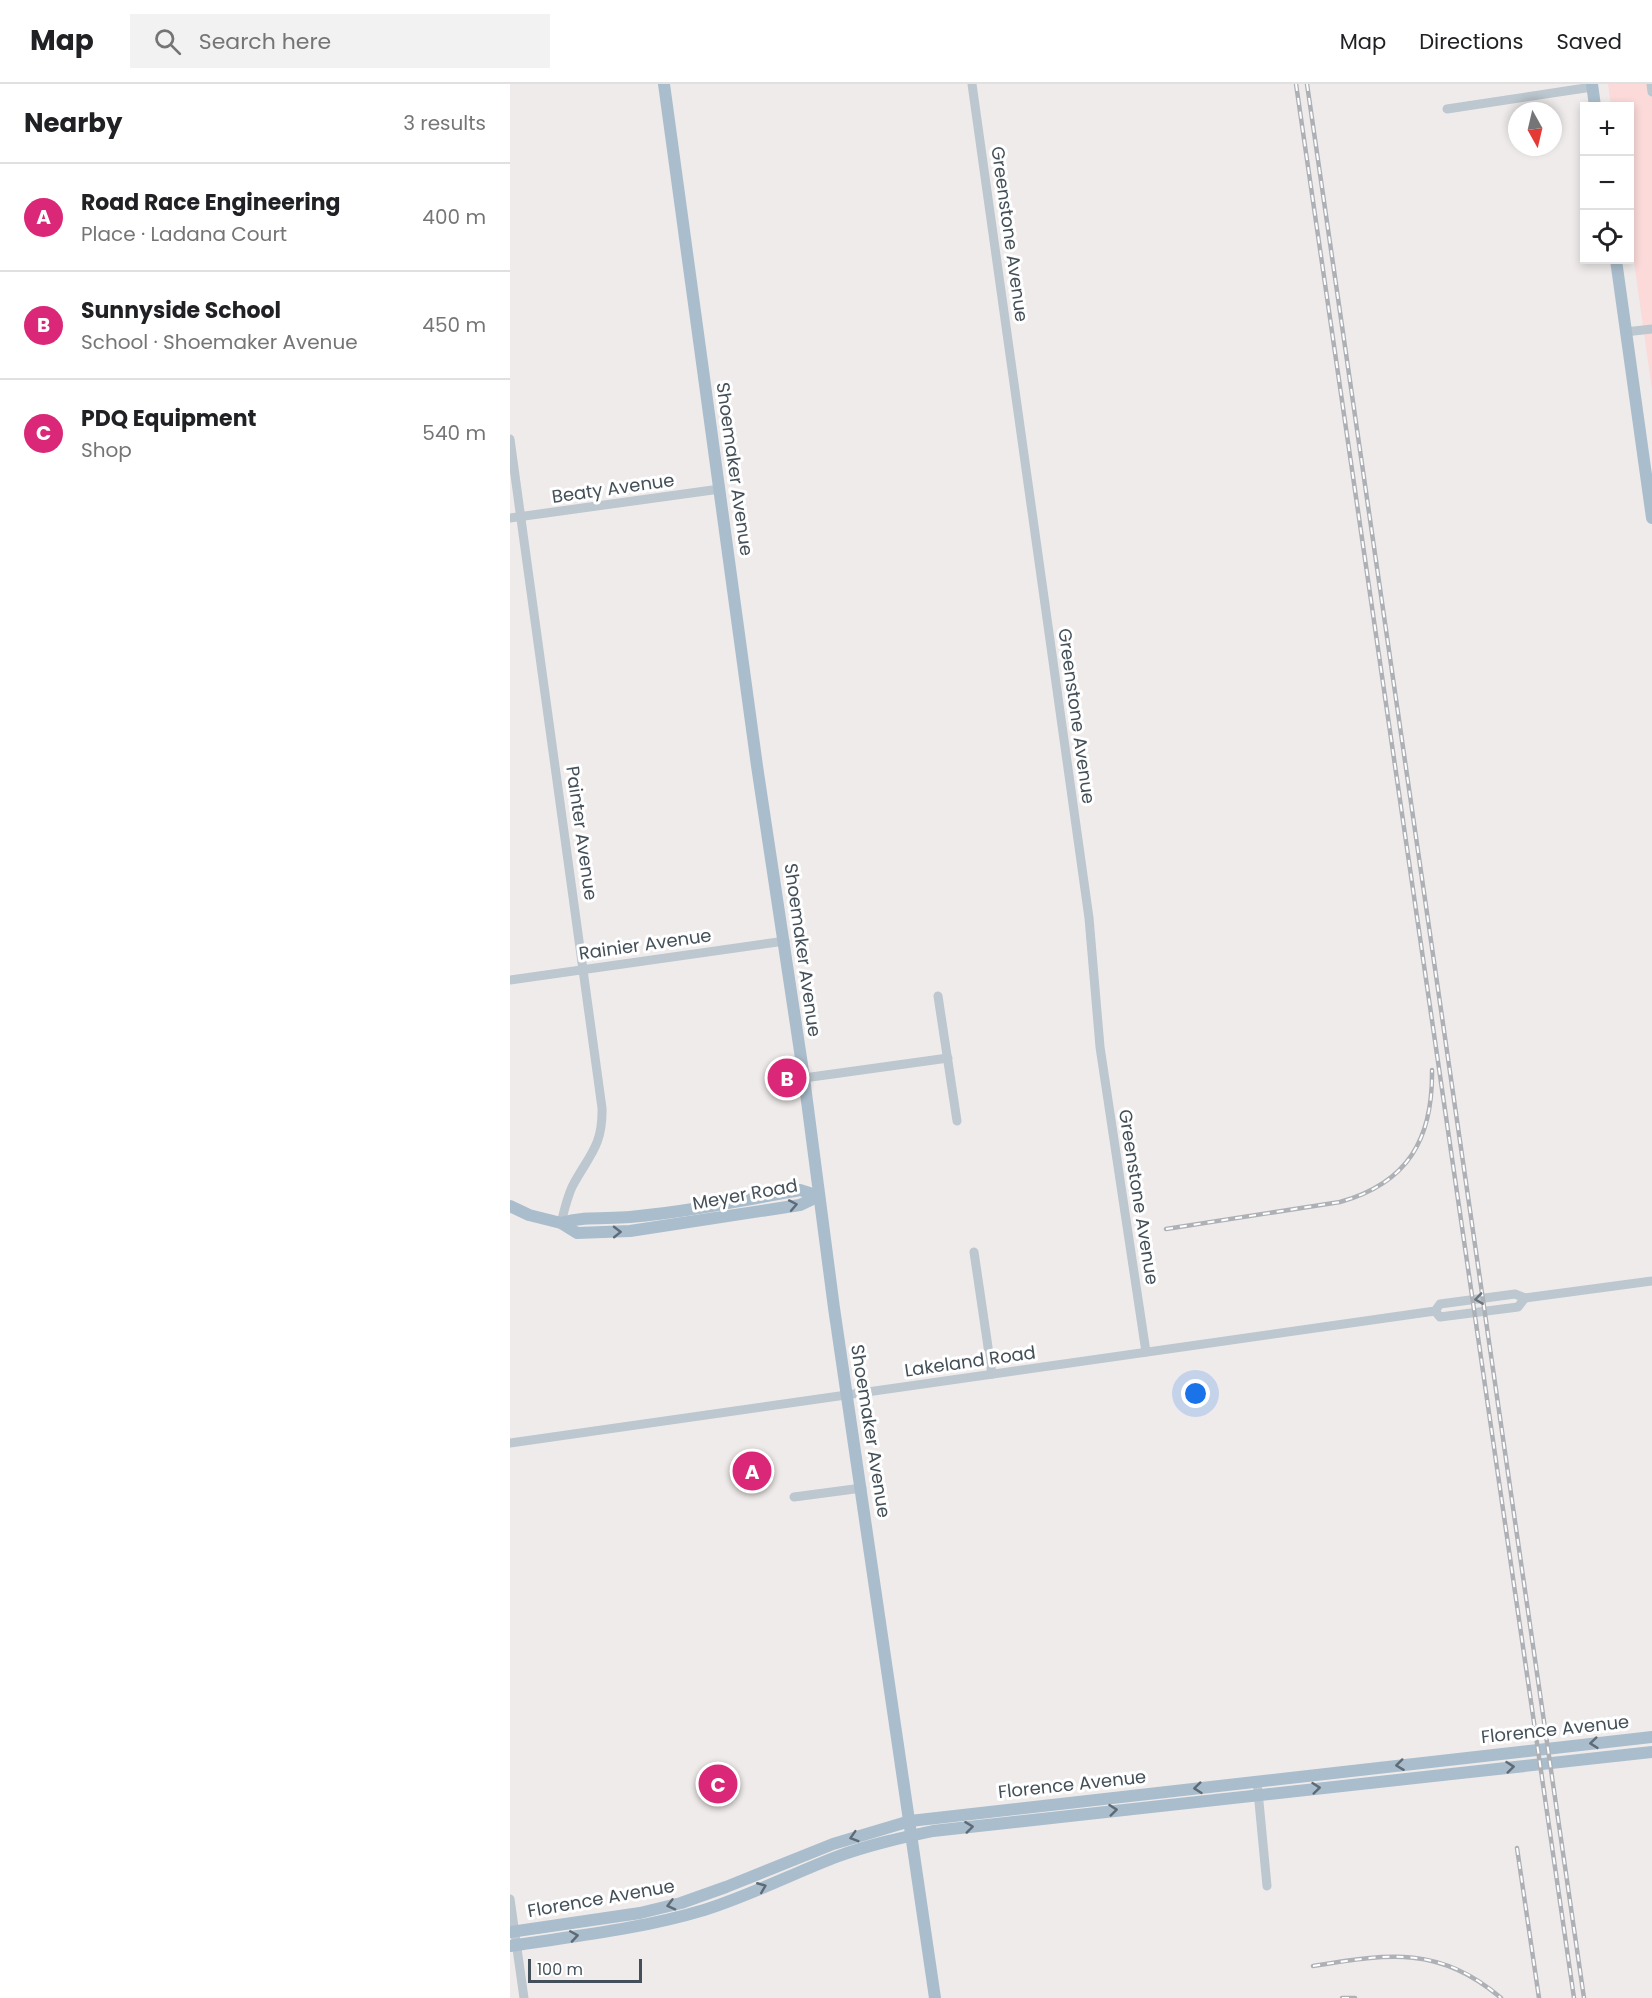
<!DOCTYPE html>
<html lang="en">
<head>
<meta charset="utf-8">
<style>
  body { margin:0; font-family:Poppins,sans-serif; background:#f2f2f2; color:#202124 }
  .controls { position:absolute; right:18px; top:18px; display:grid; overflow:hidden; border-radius:0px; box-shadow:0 3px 9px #0003 }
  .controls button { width:54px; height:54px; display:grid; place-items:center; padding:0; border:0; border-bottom:2px solid #e0e0e0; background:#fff; color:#202124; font:30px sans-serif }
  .compass { position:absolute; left:998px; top:18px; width:54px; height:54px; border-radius:50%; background:#fff; box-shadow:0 3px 9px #0003; rotate:172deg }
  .scale { position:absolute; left:18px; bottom:15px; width:114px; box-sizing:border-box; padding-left:6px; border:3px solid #445059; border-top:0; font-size:16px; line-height:21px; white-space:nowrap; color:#445059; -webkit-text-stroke:4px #fff; paint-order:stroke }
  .you { position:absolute; left:686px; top:1310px; width:21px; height:21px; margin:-15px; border:4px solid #fff; border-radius:50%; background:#1a73e8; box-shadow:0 0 0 9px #1a73e833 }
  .badge { display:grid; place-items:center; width:39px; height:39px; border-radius:50%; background:#db2777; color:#fff; font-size:20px; font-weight:700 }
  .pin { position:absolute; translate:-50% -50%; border:3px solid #fff; box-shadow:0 2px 6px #0006 }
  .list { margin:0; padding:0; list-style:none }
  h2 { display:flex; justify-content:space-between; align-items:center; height:78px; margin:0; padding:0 24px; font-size:26px }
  h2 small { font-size:20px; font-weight:400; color:#757577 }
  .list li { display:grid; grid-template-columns:39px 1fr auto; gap:18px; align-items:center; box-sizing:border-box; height:108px; padding:0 24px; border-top:2px solid #e0e0e0 }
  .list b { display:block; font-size:22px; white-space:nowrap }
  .list p { margin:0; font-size:20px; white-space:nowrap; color:#757577 }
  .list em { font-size:20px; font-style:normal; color:#757577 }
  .icon { flex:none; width:33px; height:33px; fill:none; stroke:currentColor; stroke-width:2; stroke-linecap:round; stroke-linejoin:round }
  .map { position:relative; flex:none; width:1142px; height:1914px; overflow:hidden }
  header { display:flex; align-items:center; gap:36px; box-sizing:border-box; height:84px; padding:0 30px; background:#fff; border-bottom:2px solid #e0e0e0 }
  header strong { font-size:28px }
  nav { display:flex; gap:33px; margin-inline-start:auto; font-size:21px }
  .search { width:420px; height:54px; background:#f2f2f2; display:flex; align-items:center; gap:15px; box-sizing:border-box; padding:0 21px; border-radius:0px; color:#757577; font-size:22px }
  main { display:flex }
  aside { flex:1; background:#fff }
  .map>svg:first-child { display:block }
  .medical { fill:#fbdad9 }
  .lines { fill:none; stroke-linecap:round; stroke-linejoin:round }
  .minor { stroke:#bcc7cf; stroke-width:9 }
  .major { stroke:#aabdcc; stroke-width:12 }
  .rail-casing { stroke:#adb1b6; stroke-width:4.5 }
  .rail { stroke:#fff; stroke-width:2; stroke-dasharray:7; stroke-linecap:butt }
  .oneway { stroke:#5e6b76 }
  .oneway2 { stroke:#68747c }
  .labels { text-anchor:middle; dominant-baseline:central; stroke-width:6; stroke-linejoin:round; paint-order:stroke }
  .street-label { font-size:18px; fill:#445059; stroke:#fff }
</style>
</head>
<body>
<header>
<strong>Map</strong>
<div class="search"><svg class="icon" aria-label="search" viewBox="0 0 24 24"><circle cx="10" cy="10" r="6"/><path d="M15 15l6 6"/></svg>Search here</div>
<nav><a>Map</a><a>Directions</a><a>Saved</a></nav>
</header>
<main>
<aside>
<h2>Nearby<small>3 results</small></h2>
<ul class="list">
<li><span class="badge">A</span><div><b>Road Race Engineering</b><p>Place · Ladana Court</p></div><em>400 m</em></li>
<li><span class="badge">B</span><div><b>Sunnyside School</b><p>School · Shoemaker Avenue</p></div><em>450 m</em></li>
<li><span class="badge">C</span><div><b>PDQ Equipment</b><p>Shop</p></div><em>540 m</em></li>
</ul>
</aside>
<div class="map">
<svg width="1142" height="1914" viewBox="0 0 1142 1914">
  <rect width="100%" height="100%" fill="#efebeb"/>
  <path class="medical" d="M1098 0H1142V306L1120 149V22H1101Z"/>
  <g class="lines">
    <g class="minor">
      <path d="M462 0 579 834 590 963 636 1268"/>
      <path d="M1141 0 1142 8"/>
      <path d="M937 25 1082 3"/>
      <path d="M1115 248 1142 245"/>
      <path d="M0 355 92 1024C93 1063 78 1072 62 1103 57 1114 54 1127 51 1139"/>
      <path d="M0 434 210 405"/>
      <path d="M0 896 275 857"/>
      <path d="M428 912 447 1037"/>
      <path d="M294 994 438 974"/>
      <path d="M464 1168 482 1290"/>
      <path d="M925 1227 930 1233 1008 1223 1015 1214"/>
      <path d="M0 1359 925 1227 930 1220 1005 1210 1015 1214 1142 1197"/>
      <path d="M284 1413 352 1404"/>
      <path d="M747 1697 757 1802"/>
      <path d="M0 1815 14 1914"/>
    </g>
    <g class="major">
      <path d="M154 0 247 682 294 994 324 1224 425 1914"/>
      <path d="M1082 0 1085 22"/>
      <path d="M1106 176 1142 434"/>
      <path d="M0 1122 19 1131 51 1139 67 1149 120 1147 290 1121 309 1112"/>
      <path d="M51 1139C74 1132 96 1135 120 1133 177 1128 234 1116 290 1106L309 1112"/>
      <path d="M0 1848 130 1829 171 1819 216 1803 323 1760 400 1737 1142 1653"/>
      <path d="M0 1862C65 1852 131 1845 194 1826 239 1812 282 1790 326 1773 358 1761 390 1754 423 1747L1142 1668"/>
    </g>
    <defs>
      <g id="rail">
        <path d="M786 0 1064 1914"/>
        <path d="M797 0 1074 1914"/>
        <path d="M656 1145 830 1118C898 1099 923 1055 922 986"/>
        <path d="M1007 1764 1029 1914"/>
        <path d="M803 1882C878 1870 929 1861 991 1914"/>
        <path d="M832 1914H845"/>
      </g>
    </defs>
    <use href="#rail" class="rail-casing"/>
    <use href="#rail" class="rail"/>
  </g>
  <defs><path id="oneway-chevron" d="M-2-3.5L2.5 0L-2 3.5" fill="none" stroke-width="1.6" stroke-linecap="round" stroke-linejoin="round" transform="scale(1.5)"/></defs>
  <g class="oneway">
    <use href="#oneway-chevron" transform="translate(283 1121) rotate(-11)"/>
    <use href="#oneway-chevron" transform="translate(107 1148) rotate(-1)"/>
    <use href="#oneway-chevron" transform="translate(1084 1659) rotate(174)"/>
    <use href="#oneway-chevron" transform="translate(890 1681) rotate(173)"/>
    <use href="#oneway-chevron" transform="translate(1000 1683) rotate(-6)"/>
    <use href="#oneway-chevron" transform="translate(688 1704) rotate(174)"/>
    <use href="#oneway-chevron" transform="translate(806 1704) rotate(-6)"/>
    <use href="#oneway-chevron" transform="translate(603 1726) rotate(-6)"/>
    <use href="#oneway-chevron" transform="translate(459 1743) rotate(-7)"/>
    <use href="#oneway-chevron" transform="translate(344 1753) rotate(163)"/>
    <use href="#oneway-chevron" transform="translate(252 1803) rotate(-22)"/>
    <use href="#oneway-chevron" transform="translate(161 1821) rotate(165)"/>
    <use href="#oneway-chevron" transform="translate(64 1852) rotate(-9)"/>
  </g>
  <use class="oneway2" href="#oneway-chevron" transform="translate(969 1215) rotate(172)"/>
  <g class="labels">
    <g class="street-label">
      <text transform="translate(500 150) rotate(82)">Greenstone Avenue</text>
      <text transform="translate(225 385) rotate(82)">Shoemaker Avenue</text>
      <text transform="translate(103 404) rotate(-8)">Beaty Avenue</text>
      <text transform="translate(567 632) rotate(82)">Greenstone Avenue</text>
      <text transform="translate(72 749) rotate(82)">Painter Avenue</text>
      <text transform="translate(135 860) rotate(-8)">Rainier Avenue</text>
      <text transform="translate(293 866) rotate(82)">Shoemaker Avenue</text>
      <text transform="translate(235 1110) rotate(-10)">Meyer Road</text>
      <text transform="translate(629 1113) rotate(81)">Greenstone Avenue</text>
      <text transform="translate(460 1277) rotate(-8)">Lakeland Road</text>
      <text transform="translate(361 1347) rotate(81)">Shoemaker Avenue</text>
      <text transform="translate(1045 1645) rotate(-6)">Florence Avenue</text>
      <text transform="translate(562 1700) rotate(-6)">Florence Avenue</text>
      <text transform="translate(91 1814) rotate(-10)">Florence Avenue</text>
    </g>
  </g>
</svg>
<div class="controls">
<button>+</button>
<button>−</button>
<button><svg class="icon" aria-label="locate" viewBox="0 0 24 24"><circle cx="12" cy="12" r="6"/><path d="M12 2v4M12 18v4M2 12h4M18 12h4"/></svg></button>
</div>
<svg class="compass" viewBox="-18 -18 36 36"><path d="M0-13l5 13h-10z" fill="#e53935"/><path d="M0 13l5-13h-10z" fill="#757577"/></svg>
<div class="scale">100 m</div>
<div class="you"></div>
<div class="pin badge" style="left:242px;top:1387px">A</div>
<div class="pin badge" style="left:277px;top:994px">B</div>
<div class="pin badge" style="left:208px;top:1700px">C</div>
</div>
</main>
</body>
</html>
